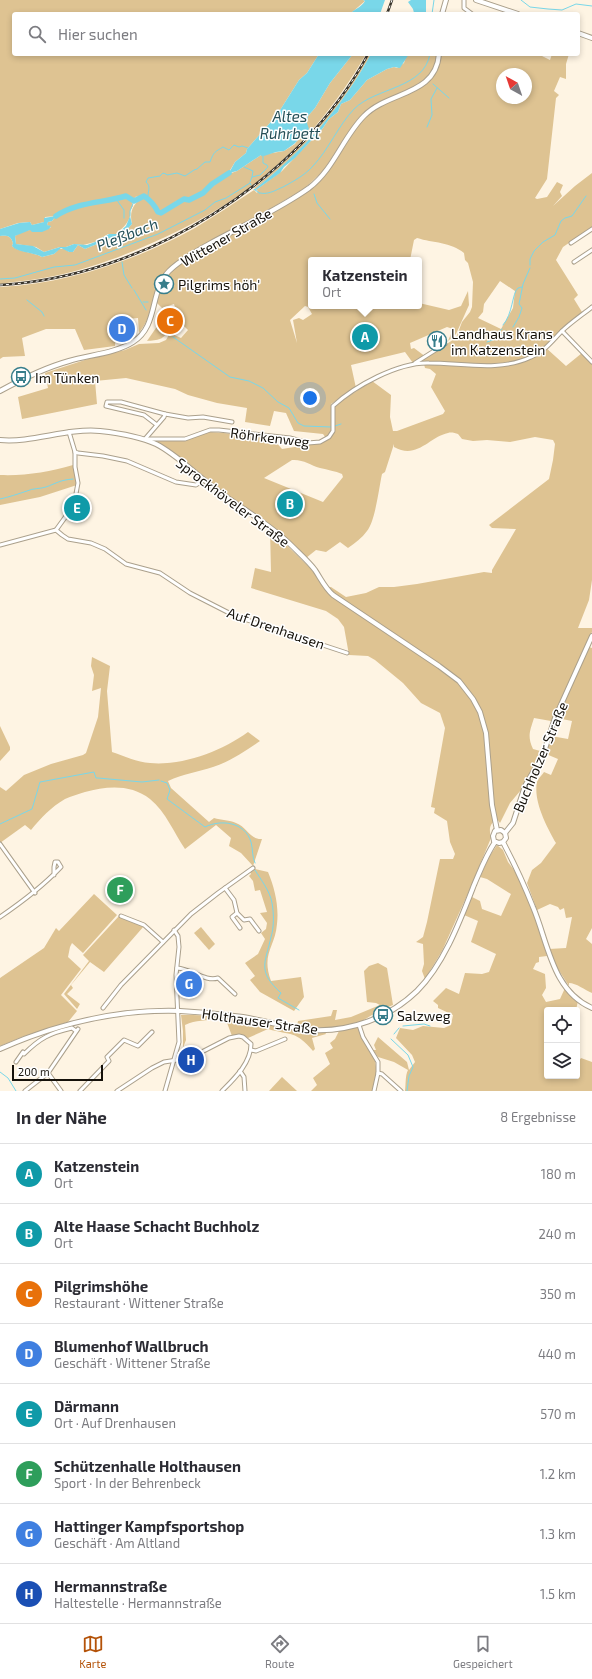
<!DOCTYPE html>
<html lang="de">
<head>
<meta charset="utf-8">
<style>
  body { margin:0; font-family:"Exo 2",sans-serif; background:#f7f7f7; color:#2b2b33 }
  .controls { position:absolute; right:12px; bottom:12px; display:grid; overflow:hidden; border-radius:4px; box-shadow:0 2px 6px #0003 }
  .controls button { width:36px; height:36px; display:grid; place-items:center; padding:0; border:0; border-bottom:1px solid #e1e1e2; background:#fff; color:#2b2b33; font:20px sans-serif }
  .compass { position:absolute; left:496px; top:68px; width:36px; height:36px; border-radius:50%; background:#fff; box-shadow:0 2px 6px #0003; rotate:320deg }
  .scale { position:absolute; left:12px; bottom:10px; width:91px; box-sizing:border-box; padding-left:4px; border:2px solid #15110a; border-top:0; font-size:11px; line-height:14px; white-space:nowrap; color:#15110a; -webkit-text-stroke:3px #fff; paint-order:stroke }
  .you { position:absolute; left:310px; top:398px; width:14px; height:14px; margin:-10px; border:3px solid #fff; border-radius:50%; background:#1a73e8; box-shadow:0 0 0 6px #1a73e833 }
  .badge { display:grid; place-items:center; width:26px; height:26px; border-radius:50%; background:#b45309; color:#fff; font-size:13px; font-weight:700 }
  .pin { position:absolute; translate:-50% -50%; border:2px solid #fff; box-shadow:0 1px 4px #0006 }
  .popup { position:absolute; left:308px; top:257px; width:114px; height:52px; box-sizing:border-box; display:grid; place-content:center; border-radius:4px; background:#fff; filter:drop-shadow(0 1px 3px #0005); font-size:13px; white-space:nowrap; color:#7c7c81 }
  .popup b { font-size:15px; color:#2b2b33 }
  .popup::after { content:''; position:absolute; left:50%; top:100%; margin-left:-8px; border:8px solid transparent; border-top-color:#fff }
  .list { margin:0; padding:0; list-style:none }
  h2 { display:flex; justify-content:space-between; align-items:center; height:52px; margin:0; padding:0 16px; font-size:17px }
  h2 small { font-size:13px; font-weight:400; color:#7c7c81 }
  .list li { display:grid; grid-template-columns:26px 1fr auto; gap:12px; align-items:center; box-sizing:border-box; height:60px; padding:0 16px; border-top:1px solid #e1e1e2 }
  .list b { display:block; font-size:15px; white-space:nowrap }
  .list p { margin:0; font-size:13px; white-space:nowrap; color:#7c7c81 }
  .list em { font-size:13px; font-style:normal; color:#7c7c81 }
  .icon { flex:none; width:22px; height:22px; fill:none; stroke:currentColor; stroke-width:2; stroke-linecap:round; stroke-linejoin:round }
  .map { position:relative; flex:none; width:592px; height:1091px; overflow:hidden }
  .search { position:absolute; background:#fff; box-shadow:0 2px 6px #0003; left:12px; right:12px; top:12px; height:44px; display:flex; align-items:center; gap:10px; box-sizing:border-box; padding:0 14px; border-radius:4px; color:#7c7c81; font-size:15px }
  .sheet { height:532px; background:#fff }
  nav { display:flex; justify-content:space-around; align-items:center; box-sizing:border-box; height:56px; border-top:1px solid #e1e1e2; background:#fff; font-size:11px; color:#7c7c81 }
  nav a { display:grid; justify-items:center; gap:2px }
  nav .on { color:#b45309 }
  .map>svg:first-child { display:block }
  .green { fill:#dec392; fill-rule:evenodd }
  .water { fill:#79d7e9 }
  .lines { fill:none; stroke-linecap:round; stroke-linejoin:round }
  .stream { stroke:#79d7e9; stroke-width:1 }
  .river { stroke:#79d7e9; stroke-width:5.5 }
  .street-casing { stroke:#aba08c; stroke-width:5 }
  .secondary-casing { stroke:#aba08c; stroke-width:6 }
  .street { stroke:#fff; stroke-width:3 }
  .secondary { stroke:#fff; stroke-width:4 }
  .rail-casing { stroke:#38332a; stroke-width:2.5 }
  .rail { stroke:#fff; stroke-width:1; stroke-dasharray:3; stroke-linecap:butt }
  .labels { text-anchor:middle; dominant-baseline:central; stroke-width:3; stroke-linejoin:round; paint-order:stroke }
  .street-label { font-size:14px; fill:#15110a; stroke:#fff }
  .poi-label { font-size:14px; fill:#15110a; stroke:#fff; text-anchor:start }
  .water-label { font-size:15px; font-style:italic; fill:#244f57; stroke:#fff }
</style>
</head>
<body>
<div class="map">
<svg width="592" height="1091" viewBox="0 0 592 1091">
  <rect width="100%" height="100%" fill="#fef4e3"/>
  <g class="green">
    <path d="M0 0H363L365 1 350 14H14V54H319L307 73 299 80 277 115 247 149 246 153 235 162 229 172 205 188 203 193 189 199C178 196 170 207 161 212L148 197 144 195 135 197 134 203 132 202 133 206 130 211C132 220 123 228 116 234H108L95 242 83 245 74 244 66 247H60L44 252 36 247 16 244 15 236C20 233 25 230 30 230 39 229 43 233 51 227L47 225 48 222 52 221 56 216 45 217 44 222 32 225 30 222 18 223 0 229Z"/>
    <path d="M353 54H366C314 144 247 202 152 243 121 257 88 269 54 276 36 280 18 281 0 284V236C7 235 11 236 13 243L12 246C18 252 33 252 42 257L54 254 59 249H65L69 252H73L78 245 85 249 97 244 101 240 121 236 132 224C129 212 133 203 144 197L155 206 159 214 165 213C170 207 177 206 183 200L189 201 204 194 226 175 237 171 261 155 284 151 295 144 307 123 308 116 315 108 330 83Z"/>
    <path d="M369 54H371C342 107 303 152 255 189L254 188C301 150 339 106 369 54Z"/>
    <path d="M409 54H437C434 68 432 75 420 84L366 111 357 120 323 171 305 188 238 228 215 239 165 273 154 286C159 298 147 323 139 333L138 318 117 320 115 346 84 350 75 329H46L22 338 25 356 3 357 0 359V287C66 284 138 260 195 228 215 216 234 203 254 190L257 193 258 191 256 190 282 171 323 128 329 119 338 112 341 104 350 100 367 80 387 69 394 67 397 68 404 63 406 57Z"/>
    <path d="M440 54H538L550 60 552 54H569L566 64V79L560 77 554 91 559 95 556 98 547 179 535 198 537 199 547 197 557 182 563 185 560 192 562 196 553 206 575 186 592 173V227L563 247 556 260 578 295 574 299 582 312 545 347 566 366 582 353 592 364V580L589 600 578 628H592V632L551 721 534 718C530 731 527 736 533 749L544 752 521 790 510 803 500 823 497 819C489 825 489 828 491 838L469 891 442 951 425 979 422 971 424 964 423 944 416 942 423 937 427 922 440 859H453L455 854 450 842 447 821 434 813 435 808 431 807 445 728 440 713 421 703 403 683 375 660 368 656 349 655 344 627 338 619 326 611 251 588 255 568 271 572 270 529 312 570 324 588 331 587 346 597 366 593 379 587H394L417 584 484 572 492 573V570L516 529 492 528 489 525 549 479 553 460 555 444 553 440 535 437 510 442 487 440 473 441 462 439 458 434C455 433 451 432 448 433 429 437 417 460 394 447V444L385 472 382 474C379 488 375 522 367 531 362 538 355 543 348 548L340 542 326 552 316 550 306 558C279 529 251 513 219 490 197 474 177 457 155 442L157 440H185L210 432 224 433 265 438 275 441 282 449 307 445 308 443C317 444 333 440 334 429 335 424 333 414 334 406L372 381 391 395 390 417 393 431H397L443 414 445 411 431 387 436 374 430 369 425 368 424 364C455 366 488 370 519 362V361C484 368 448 363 413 363L405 352 351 365 356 388 331 404 333 430 326 438 323 434 294 431 286 413 274 411 270 426 245 422 247 408 217 403 188 395 175 389 126 378 95 381 97 404 22 419 18 397 48 388 45 373 94 357 125 350 139 344 159 343 166 340 170 333 181 338 188 330 179 321 174 304 162 308 156 302C160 290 163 278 172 270 187 256 207 247 224 238 251 224 278 210 303 193 321 181 334 164 345 146 352 134 359 120 370 112 396 95 438 92 440 54ZM502 74H526V98H502ZM417 238C433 243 451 242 464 253L465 260 468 263 473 282 472 307 470 312 462 322 456 338 426 357 414 348 411 349 410 343 447 327 453 329 448 341 456 334 469 305 468 291 461 306 449 310 419 303V306H311V260H410L414 240ZM500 281 515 291 513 308 501 329 478 318 483 312 484 304ZM305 306 308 307 312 314 303 320 299 318 293 320 297 343 290 320ZM292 460C303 459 310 465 320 468 328 470 335 471 342 474L343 477 323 502 264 478Z"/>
    <path d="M158 325 167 329C166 340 157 340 147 341Z"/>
    <path d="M73 465 76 466 79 483 77 485 40 497 0 505V475C25 476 49 472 73 465Z"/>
    <path d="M589 647 592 648V928L586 939 592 944V993C585 990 576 983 569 983V986L558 969 549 949 566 948 572 917 566 918 564 908 560 910 558 907 550 904 537 910 527 883 532 870 541 863 556 843C547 827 533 801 537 782 538 779 542 775 544 772L551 775 558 759 546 754 551 736 568 739 572 721 557 718Z"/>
    <path d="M92 657 110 666 107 691 112 752C124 756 137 762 150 763 183 766 222 751 248 732L260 741C246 751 229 762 213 767 198 772 183 774 168 781L171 788 209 822 214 818C221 820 230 820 236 823 247 827 250 840 262 839L253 866 241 853 229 846 231 838 216 825 185 849C174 833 166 812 150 799 131 784 107 786 85 792 79 794 71 796 65 799 51 807 41 818 31 830L25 825 0 843V787L6 791 24 775 51 764 83 755 86 753 98 717 101 688 92 691 94 675 91 666Z"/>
    <path d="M0 726 10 747V750L0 761Z"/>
    <path d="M497 845 503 850 508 862 517 874 537 921 547 956 539 957V962L536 963 533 969 545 974 546 988 542 995 546 1002 560 999 565 988 578 1001 576 1010H547V1076H577V1064L581 1058 592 1062V1091H405C406 1084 405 1076 408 1070L394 1062 378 1057 373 1050H376L374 1045 378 1037 407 1062 409 1070 415 1062 412 1055 396 1038 400 1028 413 1030 423 1026 444 1028 451 1025 453 1015 438 1008V1005L433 1001 446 988 459 994 465 973 482 974 489 972 496 954 471 942 478 921 464 915 472 897 480 901 482 909 501 916 511 894 487 879 480 877 489 857Z"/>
    <path d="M255 869 268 872C275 889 279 906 277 924 275 948 261 953 271 981L301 977 304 997 294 1011 260 992 250 980 255 976 245 963 258 954 265 939 261 933 266 929 267 923 260 913 267 912 260 890 255 891 253 881 249 876 251 874 250 872Z"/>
    <path d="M94 894 117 915 83 953 72 943 70 947 68 957 81 969 61 995 77 1011 68 1022 22 1037 0 1046V978L44 948 56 928 59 931Z"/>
    <path d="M119 916 144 926 104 972 90 962 71 985 73 988 67 994 80 1004 77 1009 64 994 89 961 83 955Z"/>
    <path d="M201 927 215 944 209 950 194 933Z"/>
    <path d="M378 963 387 968 393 1005C382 1009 372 1015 362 1021 343 1030 318 1028 297 1026L298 1021 331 1016 333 1010H337L335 1020 351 1017 380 1005 376 1003 367 1002 364 971 369 966Z"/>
    <path d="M181 1015C197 1015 212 1015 227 1018 260 1022 292 1032 325 1032L326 1034 312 1038 315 1049 313 1051C295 1030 292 1036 268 1029L248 1038 244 1036H232L226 1020 220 1022 219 1020C206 1020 196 1020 185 1025L186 1040 179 1058 183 1048V1031Z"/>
    <path d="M357 1027C361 1031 364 1038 367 1043 378 1063 378 1069 373 1091H311L317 1085 313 1078 330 1064 325 1053 333 1048 330 1043 335 1039 339 1031Z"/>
    <path d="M282 1077 297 1091H269Z"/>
  </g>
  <g class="water">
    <path d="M363 0H385L380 14H350C354 9 362 7 365 1Z"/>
    <path d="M411 0H426V12L414 13 413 9 408 2Z"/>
    <path d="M319 54H353L330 83 315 108 308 116 307 123 309 129 294 144 284 151 276 152 264 156 261 155 237 171 229 173 235 162 246 153 247 149 277 115 299 80 307 73Z"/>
    <path d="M371 54H409L400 68 394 67 387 69 367 80 350 100 341 104 338 112 329 119 323 128 295 158 284 167 280 173 256 190 260 193V194L253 189H255C303 151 342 107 371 54Z"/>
    <path d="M56 216 52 221 48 222 47 225 51 226 49 229 42 232H32L30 230 15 236 16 244 33 246 44 252 60 247H66L74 244 87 245 95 242 109 234H117L126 226 130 216 132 224 121 236 101 240 97 244 85 249 78 245 73 252H69L61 248 54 254 42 257C33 252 18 253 12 246L13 243C11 236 7 235 0 236V229L19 223 30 222 32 225 44 222V218Z"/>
  </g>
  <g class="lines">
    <g class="stream">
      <path d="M521 0 530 7 548 9 562 10 576 4 592 6"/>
      <path d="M432 14 434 0"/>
      <path d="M433 84 449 98"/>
      <path d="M427 127 432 115 431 99 437 88"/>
      <path d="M244 167 253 171 252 177"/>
      <path d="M250 182 252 177 260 175 268 167 267 165 263 163V156L261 155"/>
      <path d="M260 193C268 195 276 190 283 187 294 181 305 175 313 166 329 149 338 126 354 109 376 87 424 89 430 54"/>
      <path d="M314 194 317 203 330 219"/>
      <path d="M146 197 148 196C148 191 151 186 146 182L148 178 160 176 163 173 166 174 167 175 177 173 185 176 194 170 197 169 205 162H210C214 151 215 152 223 147L229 150 234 145 239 147 242 146 248 148"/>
      <path d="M116 199 124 210V218"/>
      <path d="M130 216V211L134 201"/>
      <path d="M122 262 124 275 132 288"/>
      <path d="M530 265V259L534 251 543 242 555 235 561 221 565 218 572 216 586 196"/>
      <path d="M0 279 15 278 54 267 75 265 158 234 205 210 215 202 226 198 250 183 251 185"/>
      <path d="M134 290 146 310"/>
      <path d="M27 300 42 312 44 316"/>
      <path d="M143 302H148"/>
      <path d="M503 325C513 314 512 293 518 288L522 287"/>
      <path d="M513 327 519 317 522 308 519 304 523 284 530 268"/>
      <path d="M173 337 230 377 249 381 263 388 278 402 289 408 298 423 304 426 331 427"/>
      <path d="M489 340 502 329"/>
      <path d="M487 342 498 338 505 331"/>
      <path d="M335 426 341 424"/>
      <path d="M0 499C9 497 18 494 27 491 33 488 40 489 46 487 57 483 60 480 73 479"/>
      <path d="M161 781 167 783 170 790 167 799 205 827C221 819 245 822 251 842 253 849 252 858 255 863"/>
      <path d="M0 824 32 809 40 782 94 772 96 778H98L142 782 159 780"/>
      <path d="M255 870C261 880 270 891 272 903 274 913 274 928 271 937 265 964 257 971 281 993L278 998 299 1010"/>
      <path d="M403 1026 424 1024 430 1026"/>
      <path d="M394 1034 399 1028"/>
      <path d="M391 1039 408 1055 413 1067 409 1076 407 1091"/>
      <path d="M0 1072 8 1078 16 1091"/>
    </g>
    <path class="river" d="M56 216C76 202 103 203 126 196L134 201 144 196C150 200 154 204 158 212L161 213 184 199 189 200 203 193 212 184 229 173"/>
    <defs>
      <g id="street">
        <path d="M464 0V8L472 14"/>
        <path d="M571 243 592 229"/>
        <path d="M574 262 592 250"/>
        <path d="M562 331 592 362"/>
        <path d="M415 363 445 344"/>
        <path d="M165 414 188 418 203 417 232 422"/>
        <path d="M145 439 164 417 165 414 121 402H107L106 406 144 415 157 425"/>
        <path d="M147 439H185L210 430H219L290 438 308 443 320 442 329 437 333 431V406C355 386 398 362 429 363 462 363 500 372 531 357 544 352 552 341 561 332 570 323 582 315 592 307"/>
        <path d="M75 452 78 453 103 456 127 461 176 482 196 485 204 480"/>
        <path d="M56 530 62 535 68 539 91 543 105 549 126 564 160 573 190 593 235 616 347 653"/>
        <path d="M0 545 56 530 69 512 75 499 78 483 75 467V452L69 432"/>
        <path d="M0 844 35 893"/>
        <path d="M225 888 234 900 237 913 244 920 250 919 259 931"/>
        <path d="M237 913 232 917 240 928"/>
        <path d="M121 916 144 925 163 942"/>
        <path d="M0 917C22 902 42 887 60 868L61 867 58 862H55L54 867V875"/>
        <path d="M177 968C192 969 205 982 218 978L235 994"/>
        <path d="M103 1008 121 985 191 914 218 893 253 868"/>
        <path d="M359 1025 363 1037 378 1062V1073L374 1091"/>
        <path d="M251 1050 256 1051 285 1039"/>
        <path d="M16 1062 23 1052 24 1054C40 1038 50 1033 72 1028L76 1031"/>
        <path d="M240 1071 244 1077 245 1091"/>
        <path d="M48 1073 61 1091"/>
        <path d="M378 1073 382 1074 401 1091"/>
        <path d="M25 1091 48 1073 78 1029"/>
        <path d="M80 1091 109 1061 107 1057 124 1040 138 1046 152 1032"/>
        <path d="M117 1091 152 1068 164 1062 190 1058 229 1038 239 1036 243 1037 251 1044C251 1063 234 1079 222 1091"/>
        <path d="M165 1091 179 1042 176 975 179 947 178 936 174 930"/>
      </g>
      <g id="secondary">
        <path d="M476 0 518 14"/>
        <path d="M442 14 446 0"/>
        <path d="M578 33 592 38"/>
        <path d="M0 391C22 379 44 368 69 361 89 355 116 353 133 342 159 326 149 291 169 271 180 260 195 252 209 244 242 226 278 210 309 188 334 169 343 137 364 116 388 91 436 96 439 54"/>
        <path d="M0 440C33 443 66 428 100 431 118 433 139 436 156 444 176 454 194 473 212 486 238 507 268 522 292 546 300 554 309 562 315 570 321 579 325 588 333 595L439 666 459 681 473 699 480 712 486 733 492 805 497 830"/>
        <path d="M505 833 513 823 525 786 543 755 555 718 592 636"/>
        <path d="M503 842 499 843 494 841 493 836 495 831 501 830 505 833 506 838 503 842 506 848C516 867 525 887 533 907 548 942 552 991 592 1008"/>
        <path d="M0 1049C56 1024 118 1009 180 1011 201 1012 222 1014 243 1017 266 1021 288 1028 312 1030 350 1032 389 1018 417 991 444 964 460 921 474 885 480 871 486 855 495 842"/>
      </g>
    </defs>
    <use href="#street" class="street-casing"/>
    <use href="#secondary" class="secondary-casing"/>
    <use href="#street" class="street"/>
    <use href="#secondary" class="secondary"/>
    <defs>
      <g id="rail">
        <path d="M387 14 392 0"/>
        <path d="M0 285C144 277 300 182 368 54"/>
      </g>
    </defs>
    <use href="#rail" class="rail-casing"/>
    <use href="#rail" class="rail"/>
  </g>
  <defs>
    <symbol id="sight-ring" viewBox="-11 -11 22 22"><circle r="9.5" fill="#fff" stroke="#387e8b" stroke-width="1.5"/><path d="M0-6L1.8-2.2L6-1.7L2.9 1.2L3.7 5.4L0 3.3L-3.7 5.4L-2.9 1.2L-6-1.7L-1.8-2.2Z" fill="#387e8b"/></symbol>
    <symbol id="restaurant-ring" viewBox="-11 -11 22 22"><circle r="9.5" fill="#fff" stroke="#387e8b" stroke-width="1.5"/><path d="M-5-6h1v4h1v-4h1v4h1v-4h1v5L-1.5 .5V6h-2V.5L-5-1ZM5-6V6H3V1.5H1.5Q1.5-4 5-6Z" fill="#387e8b"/></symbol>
    <symbol id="bus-ring" viewBox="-11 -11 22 22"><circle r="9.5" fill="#fff" stroke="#387e8b" stroke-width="1.5"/><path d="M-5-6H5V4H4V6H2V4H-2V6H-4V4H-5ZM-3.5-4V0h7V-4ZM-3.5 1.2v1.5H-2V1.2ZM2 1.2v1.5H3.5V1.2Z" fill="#387e8b"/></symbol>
  </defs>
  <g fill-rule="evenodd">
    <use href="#sight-ring" x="153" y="273" width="22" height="22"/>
    <use href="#restaurant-ring" x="426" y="330" width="22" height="22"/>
    <use href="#bus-ring" x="10" y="366" width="22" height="22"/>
    <use href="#bus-ring" x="372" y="1004" width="22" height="22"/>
  </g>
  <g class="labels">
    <g class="street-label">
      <text transform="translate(226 237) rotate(-30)">Wittener Straße</text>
      <text transform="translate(270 437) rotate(7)">Röhrkenweg</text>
      <text transform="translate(233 502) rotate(37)">Sprockhöveler Straße</text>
      <text transform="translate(276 628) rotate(19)">Auf Drenhausen</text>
      <text transform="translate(540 757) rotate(-67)">Buchholzer Straße</text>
      <text transform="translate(260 1021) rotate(8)">Holthauser Straße</text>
    </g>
    <g class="poi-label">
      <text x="178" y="284">Pilgrims höh'</text>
      <text x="451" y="333">Landhaus Krans<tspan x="451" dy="16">im Katzenstein</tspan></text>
      <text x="35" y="377">Im Tünken</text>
      <text x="397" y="1015">Salzweg</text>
    </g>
    <g class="water-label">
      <text x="290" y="116">Altes<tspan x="290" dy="17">Ruhrbett</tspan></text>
      <text transform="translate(127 234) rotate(-21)">Pleßbach</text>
    </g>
  </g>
</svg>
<div class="controls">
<button><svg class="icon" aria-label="locate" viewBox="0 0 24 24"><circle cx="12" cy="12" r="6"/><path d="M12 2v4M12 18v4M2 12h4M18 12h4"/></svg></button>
<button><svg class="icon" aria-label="layers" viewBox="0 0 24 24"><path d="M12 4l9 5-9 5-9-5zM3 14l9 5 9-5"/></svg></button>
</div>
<svg class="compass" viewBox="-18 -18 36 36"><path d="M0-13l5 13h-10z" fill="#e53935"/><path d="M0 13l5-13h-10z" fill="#7c7c81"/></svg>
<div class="scale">200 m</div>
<div class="you"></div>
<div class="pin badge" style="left:365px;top:337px;background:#0f9aa8">A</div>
<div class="popup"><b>Katzenstein</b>Ort</div>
<div class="pin badge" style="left:290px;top:504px;background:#0f9aa8">B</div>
<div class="pin badge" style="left:170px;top:321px;background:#e8710a">C</div>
<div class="pin badge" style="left:122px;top:329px;background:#3f7fe0">D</div>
<div class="pin badge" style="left:77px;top:508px;background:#0f9aa8">E</div>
<div class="pin badge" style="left:120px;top:890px;background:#2e9e5b">F</div>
<div class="pin badge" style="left:189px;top:984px;background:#3f7fe0">G</div>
<div class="pin badge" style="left:191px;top:1060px;background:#1a4fb4">H</div>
<div class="search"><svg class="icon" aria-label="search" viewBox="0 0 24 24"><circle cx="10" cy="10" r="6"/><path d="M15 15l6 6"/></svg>Hier suchen</div>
</div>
<section class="sheet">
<h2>In der Nähe<small>8 Ergebnisse</small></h2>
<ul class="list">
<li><span class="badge" style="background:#0f9aa8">A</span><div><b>Katzenstein</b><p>Ort</p></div><em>180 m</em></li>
<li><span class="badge" style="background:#0f9aa8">B</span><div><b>Alte Haase Schacht Buchholz</b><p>Ort</p></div><em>240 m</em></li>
<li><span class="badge" style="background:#e8710a">C</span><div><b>Pilgrimshöhe</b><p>Restaurant · Wittener Straße</p></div><em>350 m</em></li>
<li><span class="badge" style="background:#3f7fe0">D</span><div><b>Blumenhof Wallbruch</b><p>Geschäft · Wittener Straße</p></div><em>440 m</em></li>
<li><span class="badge" style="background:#0f9aa8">E</span><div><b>Därmann</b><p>Ort · Auf Drenhausen</p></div><em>570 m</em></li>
<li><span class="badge" style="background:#2e9e5b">F</span><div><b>Schützenhalle Holthausen</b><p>Sport · In der Behrenbeck</p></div><em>1.2 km</em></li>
<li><span class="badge" style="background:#3f7fe0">G</span><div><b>Hattinger Kampfsportshop</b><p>Geschäft · Am Altland</p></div><em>1.3 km</em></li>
<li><span class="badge" style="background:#1a4fb4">H</span><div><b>Hermannstraße</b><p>Haltestelle · Hermannstraße</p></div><em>1.5 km</em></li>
</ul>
</section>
<nav>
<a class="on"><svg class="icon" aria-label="map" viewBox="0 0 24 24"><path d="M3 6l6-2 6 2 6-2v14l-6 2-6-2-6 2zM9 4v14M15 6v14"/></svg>Karte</a>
<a><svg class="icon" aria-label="directions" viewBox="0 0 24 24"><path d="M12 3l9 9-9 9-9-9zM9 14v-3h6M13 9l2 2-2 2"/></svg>Route</a>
<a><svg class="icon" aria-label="saved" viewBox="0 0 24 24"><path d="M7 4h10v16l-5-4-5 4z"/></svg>Gespeichert</a>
</nav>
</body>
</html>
